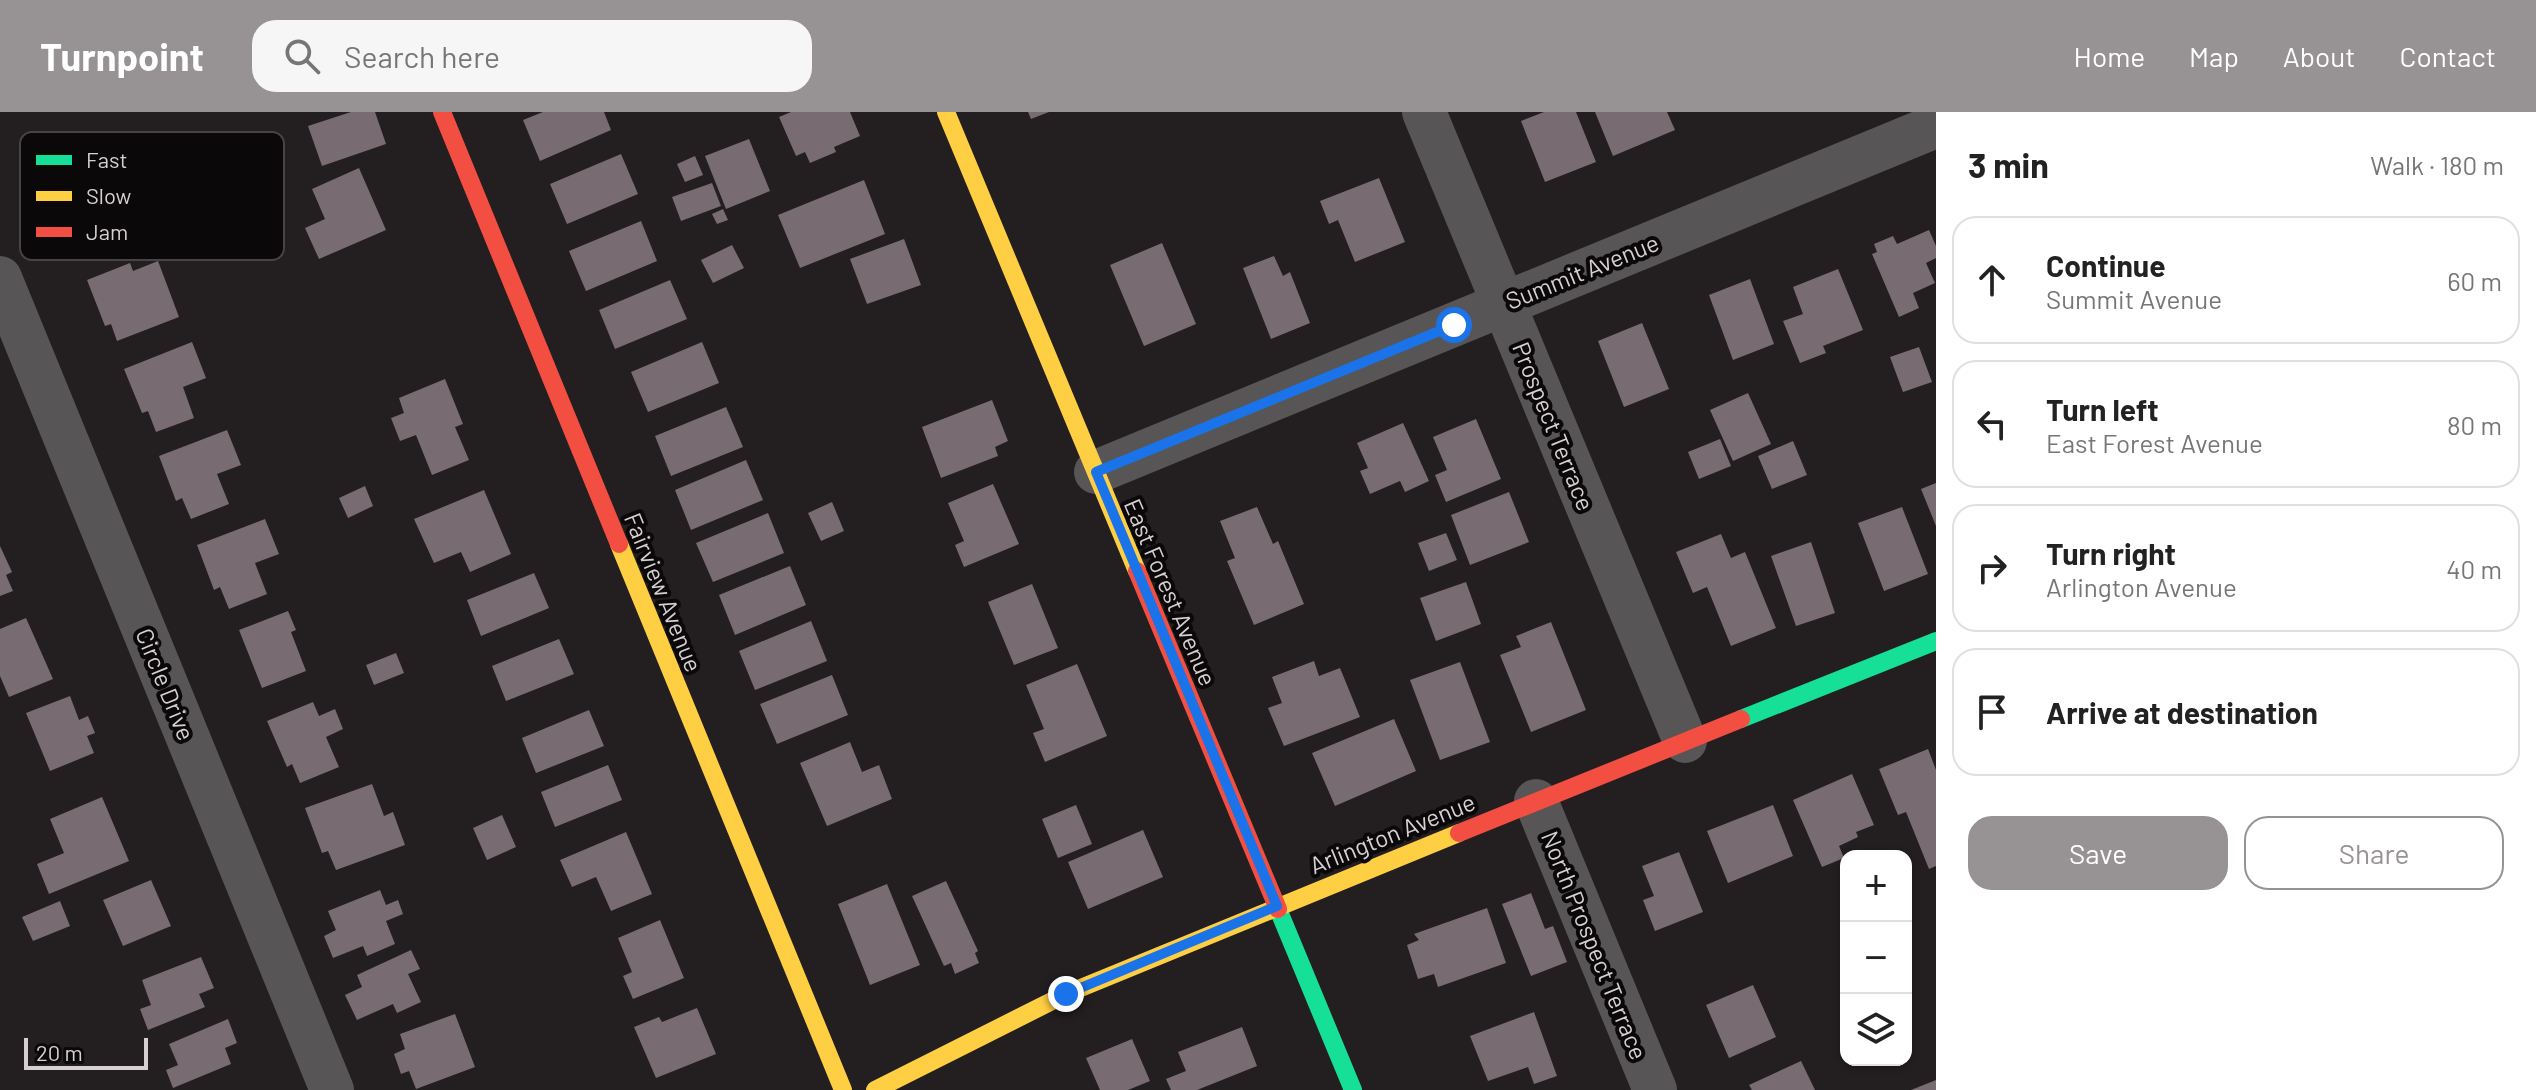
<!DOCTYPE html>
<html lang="en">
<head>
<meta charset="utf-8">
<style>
  body { margin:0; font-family:Barlow,sans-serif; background:#f6f6f6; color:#222 }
  .controls { position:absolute; right:24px; bottom:24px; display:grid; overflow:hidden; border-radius:16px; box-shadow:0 2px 6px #0004 }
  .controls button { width:72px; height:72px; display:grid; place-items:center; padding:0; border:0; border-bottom:2px solid #e0e0e0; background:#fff; color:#222; font:40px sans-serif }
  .scale { position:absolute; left:24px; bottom:20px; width:124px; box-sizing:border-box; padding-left:8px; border:4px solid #d6d0d3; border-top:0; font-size:22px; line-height:28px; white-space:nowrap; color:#d6d0d3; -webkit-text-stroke:6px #0b0809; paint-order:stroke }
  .stop { position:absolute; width:24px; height:24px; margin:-18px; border:6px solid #1a73e8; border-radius:50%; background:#fff }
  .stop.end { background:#1a73e8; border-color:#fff; box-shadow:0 2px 8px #0008 }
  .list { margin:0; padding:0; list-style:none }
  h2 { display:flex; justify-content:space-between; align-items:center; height:104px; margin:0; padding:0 32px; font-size:34px }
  h2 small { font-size:26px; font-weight:400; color:#767676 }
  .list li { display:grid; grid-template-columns:52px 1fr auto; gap:24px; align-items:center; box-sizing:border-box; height:128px; margin:0 16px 16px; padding:0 16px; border:2px solid #e0e0e0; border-radius:24px }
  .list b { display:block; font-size:30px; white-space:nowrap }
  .list p { margin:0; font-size:26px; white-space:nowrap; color:#767676 }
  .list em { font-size:26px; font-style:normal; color:#767676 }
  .actions { display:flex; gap:16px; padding:24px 32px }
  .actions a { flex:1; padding:18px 0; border:2px solid #979294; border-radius:24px; text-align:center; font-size:28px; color:#979294 }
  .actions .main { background:#979294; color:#fff }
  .icon { flex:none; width:44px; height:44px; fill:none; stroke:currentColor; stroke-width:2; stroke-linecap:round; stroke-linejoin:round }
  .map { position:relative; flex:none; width:1936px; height:978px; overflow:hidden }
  header { display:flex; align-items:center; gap:48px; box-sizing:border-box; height:112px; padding:0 40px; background:#979294; color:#fff }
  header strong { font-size:38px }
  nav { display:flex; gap:44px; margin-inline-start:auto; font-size:28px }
  .search { width:560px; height:72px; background:#f6f6f6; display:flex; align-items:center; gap:20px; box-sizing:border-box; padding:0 28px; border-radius:24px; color:#767676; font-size:30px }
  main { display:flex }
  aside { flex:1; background:#fff }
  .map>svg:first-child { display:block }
  .building { fill:#786c72 }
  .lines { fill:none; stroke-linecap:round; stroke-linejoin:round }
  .street { stroke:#585556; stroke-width:44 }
  .fast { stroke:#16e098; stroke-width:18 }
  .slow { stroke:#ffcf43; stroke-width:18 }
  .jam { stroke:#f24e42; stroke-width:18 }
  .route { stroke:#1a73e8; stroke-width:10 }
  .labels { text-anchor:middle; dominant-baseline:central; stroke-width:8; stroke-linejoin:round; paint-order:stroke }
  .street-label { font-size:24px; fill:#d6d0d3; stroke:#0b0809 }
  .key { fill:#0b0809; stroke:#484446; stroke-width:2 }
  .key-label { font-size:22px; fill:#d6d0d3 }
</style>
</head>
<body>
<header>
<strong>Turnpoint</strong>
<div class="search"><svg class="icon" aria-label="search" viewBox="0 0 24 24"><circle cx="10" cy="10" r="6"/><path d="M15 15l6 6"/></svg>Search here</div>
<nav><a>Home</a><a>Map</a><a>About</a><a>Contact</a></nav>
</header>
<main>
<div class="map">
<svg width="1936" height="978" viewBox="0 0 1936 978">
  <rect width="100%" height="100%" fill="#231e20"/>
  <g class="building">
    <path d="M351 0H375L386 32 322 54 308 14Z"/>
    <path d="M543 0H604L611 18 540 49 523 8Z"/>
    <path d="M791 0H850L860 24 834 35 836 40 810 51 805 40 796 44 779 5Z"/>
    <path d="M1028 0H1049L1031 7Z"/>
    <path d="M1544 0H1576L1596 50 1545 70 1521 9Z"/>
    <path d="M1595 0H1667L1675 18 1613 44Z"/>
    <path d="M749 27 770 79 726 97 705 44Z"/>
    <path d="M621 42 638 82 567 112 550 72Z"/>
    <path d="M695 44 703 63 685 70 677 52Z"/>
    <path d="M359 56 386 118 319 147 305 116 325 107 312 77Z"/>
    <path d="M103 62 130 129 78 149 51 82Z"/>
    <path d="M1379 66 1405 130 1355 150 1338 108 1329 112 1320 89Z"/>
    <path d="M864 68 885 122 800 156 778 103Z"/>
    <path d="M712 71 721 94 681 109 672 85Z"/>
    <path d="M723 97 728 108 717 112 712 102Z"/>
    <path d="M641 109 657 149 586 179 569 139Z"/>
    <path d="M1929 118 1936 134V146L1926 151 1935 171 1913 181 1919 196 1899 205 1872 142 1877 140 1874 132 1893 124 1897 132Z"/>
    <path d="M904 127 921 173 867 192 850 147Z"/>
    <path d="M1162 131 1196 212 1144 234 1110 153Z"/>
    <path d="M732 133 744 156 713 171 701 148Z"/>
    <path d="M1274 144 1283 164 1290 160 1310 211 1271 227 1243 156Z"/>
    <path d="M158 149 179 205 117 229 111 212 105 214 87 168 130 151 133 159Z"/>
    <path d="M1838 157 1863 218 1823 234 1826 241 1800 251 1783 209 1803 202 1793 175Z"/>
    <path d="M1750 167 1774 232 1733 248 1709 183Z"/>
    <path d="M670 168 687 207 615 237 599 198Z"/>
    <path d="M1642 211 1669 277 1624 295 1598 229Z"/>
    <path d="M192 230 206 266 183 275 194 306 156 320 148 299 142 301 124 257Z"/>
    <path d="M702 230 719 271 648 300 631 260Z"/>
    <path d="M1919 235 1932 270 1903 280 1890 245Z"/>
    <path d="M445 267 463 312 455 315 469 348 432 363 416 323 400 329 391 306 404 301 399 286Z"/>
    <path d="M1748 281 1771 332 1733 349 1710 298Z"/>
    <path d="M992 288 1008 329 995 335 998 344 941 366 922 315Z"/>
    <path d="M726 295 743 335 671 364 655 324Z"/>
    <path d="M1476 307 1501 367 1446 390 1435 363 1447 358 1433 325Z"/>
    <path d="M1403 311 1429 369 1405 380 1400 369 1370 382 1360 359 1368 356 1357 331Z"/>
    <path d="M227 318 241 353 217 362 229 392 191 407 182 386 176 389 159 344Z"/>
    <path d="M1720 327 1731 354 1699 367 1688 340Z"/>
    <path d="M1793 329 1807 363 1772 377 1758 344Z"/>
    <path d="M746 348 763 388 691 418 675 378Z"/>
    <path d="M1936 371V414L1921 377Z"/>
    <path d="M993 372 1019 432 964 455 955 433 964 429 948 391Z"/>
    <path d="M365 374 373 394 348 406 339 386Z"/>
    <path d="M484 378 511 442 470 460 461 440 434 451 414 407Z"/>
    <path d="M1509 380 1529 430 1470 453 1451 403Z"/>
    <path d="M832 390 844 419 821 429 808 401Z"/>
    <path d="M1257 395 1273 432 1278 429 1304 492 1254 513 1227 449 1235 446 1220 409Z"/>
    <path d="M1902 395 1928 462 1884 479 1858 411Z"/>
    <path d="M768 401 784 441 713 470 696 431Z"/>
    <path d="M265 407 279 442 255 451 267 482 229 497 220 475 214 478 197 433Z"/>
    <path d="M1446 421 1457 448 1429 459 1418 431Z"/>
    <path d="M1721 422 1731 446 1745 440 1776 516 1731 534 1707 475 1693 481 1676 440Z"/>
    <path d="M1811 430 1835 501 1796 514 1771 444Z"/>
    <path d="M0 434 12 460 6 463 13 479 0 484Z"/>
    <path d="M790 454 806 493 735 523 719 483Z"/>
    <path d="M534 461 549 496 481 524 467 488Z"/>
    <path d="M1466 470 1481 512 1436 529 1420 486Z"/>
    <path d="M1032 472 1058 536 1014 553 988 490Z"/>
    <path d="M288 499 296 518 291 520 306 559 262 576 239 518Z"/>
    <path d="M26 506 53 567 9 585 0 564V517Z"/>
    <path d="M811 509 827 549 755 578 739 539Z"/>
    <path d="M1551 510 1586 598 1531 620 1500 543 1521 535 1516 524Z"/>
    <path d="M559 527 574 562 506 589 492 554Z"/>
    <path d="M396 541 404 561 374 573 366 553Z"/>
    <path d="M1314 549 1319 564 1340 556 1360 605 1284 634 1268 596 1282 591 1272 565Z"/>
    <path d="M1460 550 1490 630 1440 648 1410 568Z"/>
    <path d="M1077 552 1107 624 1045 650 1033 621 1044 617 1026 573Z"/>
    <path d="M832 563 848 603 777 632 760 592Z"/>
    <path d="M70 584 79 608 88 604 95 621 87 624 94 641 50 659 26 601Z"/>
    <path d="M313 590 319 604 335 597 343 617 326 625 339 655 300 671 292 652 287 655 267 609Z"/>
    <path d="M589 598 604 634 536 661 522 626Z"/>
    <path d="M1394 607 1416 659 1335 694 1312 641Z"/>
    <path d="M850 630 862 660 879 653 892 687 827 714 800 651Z"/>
    <path d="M1928 637 1936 658V754L1929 757 1906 700 1898 703 1879 657Z"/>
    <path d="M608 653 622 688 555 715 541 680Z"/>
    <path d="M1852 662 1874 713 1856 720 1858 725 1839 734 1844 746 1822 755 1793 688Z"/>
    <path d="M372 672 384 704 393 700 405 733 336 758 328 739 322 741 305 696Z"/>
    <path d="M102 685 129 749 49 782 37 752 64 741 50 707Z"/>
    <path d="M1076 693 1092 732 1058 746 1042 707Z"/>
    <path d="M1773 693 1793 744 1728 771 1707 719Z"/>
    <path d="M502 703 516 735 487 748 473 716Z"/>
    <path d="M1143 718 1163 765 1088 797 1068 750Z"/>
    <path d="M626 720 652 782 611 799 596 765 572 775 560 748Z"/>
    <path d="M1679 740 1703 800 1655 819 1643 788 1654 784 1642 754Z"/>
    <path d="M151 768 171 814 123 834 103 788Z"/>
    <path d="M946 769 978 839 975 841 979 851 955 862 951 851 944 854 912 784Z"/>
    <path d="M887 772 920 853 870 873 838 792Z"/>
    <path d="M380 778 386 793 398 788 403 802 386 809 395 832 367 844 363 834 333 846 324 824 336 818 328 799Z"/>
    <path d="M1531 781 1545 817 1553 814 1567 850 1531 864 1502 792Z"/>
    <path d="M60 789 70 814 33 829 22 805Z"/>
    <path d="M1487 796 1506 851 1438 875 1434 862 1418 867 1407 833 1419 828 1414 822Z"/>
    <path d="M660 808 684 866 633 887 623 864 632 860 618 826Z"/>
    <path d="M411 838 420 857 408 862 421 890 397 901 393 892 357 908 345 883 362 875 357 863Z"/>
    <path d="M201 845 214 876 199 882 205 895 148 918 140 897 151 893 142 868Z"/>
    <path d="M1753 873 1776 925 1729 946 1706 893Z"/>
    <path d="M697 896 716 942 656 966 634 915 659 905 662 910Z"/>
    <path d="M1534 900 1557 964 1534 972 1528 955 1488 969 1470 924Z"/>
    <path d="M455 902 475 955 416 977 409 959 401 962 394 942 405 937 400 922Z"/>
    <path d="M228 907 237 931 225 936 231 952 173 976 166 958 178 953 169 932Z"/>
    <path d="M1242 915 1257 954 1197 978H1171L1166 967 1186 959 1178 940Z"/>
    <path d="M1132 927 1150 969 1128 978H1100L1086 946Z"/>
    <path d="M1801 949 1815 978H1752L1749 973Z"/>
    <path d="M1936 968V978H1911Z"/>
  </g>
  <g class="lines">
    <g class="street">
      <path d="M1424 0 1685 629"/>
      <path d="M0 166 332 978"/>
      <path d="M1096 360 1936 14"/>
      <path d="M1536 689 1655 978"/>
    </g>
    <g class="fast">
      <path d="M1741 607 1936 529"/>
      <path d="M1278 797 1353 978"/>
    </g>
    <g class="slow">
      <path d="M946 0 1137 459"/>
      <path d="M619 432 843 978"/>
      <path d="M875 978 1066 882 1459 721"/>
    </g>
    <g class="jam">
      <path d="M442 0 619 432"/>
      <path d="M1137 459 1278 797"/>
      <path d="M1459 721 1741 607"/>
    </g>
  </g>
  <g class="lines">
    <path class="route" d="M1066 882 1277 794 1096 360 1454 213"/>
  </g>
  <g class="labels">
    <g class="street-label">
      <text transform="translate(1582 159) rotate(-22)">Summit Avenue</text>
      <text transform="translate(1554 314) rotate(68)">Prospect Terrace</text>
      <text transform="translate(664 480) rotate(68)">Fairview Avenue</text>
      <text transform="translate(1171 480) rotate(67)">East Forest Avenue</text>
      <text transform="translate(166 572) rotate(68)">Circle Drive</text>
      <text transform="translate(1392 721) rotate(-22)">Arlington Avenue</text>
      <text transform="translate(1595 833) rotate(68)">North Prospect Terrace</text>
    </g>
  </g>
  <rect x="20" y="20" width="264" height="128" rx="12" class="key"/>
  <rect x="36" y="43" width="36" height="10" fill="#16e098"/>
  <rect x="36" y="79" width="36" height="10" fill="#ffcf43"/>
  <rect x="36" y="115" width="36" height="10" fill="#f24e42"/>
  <g class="key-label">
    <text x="86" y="56">Fast</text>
    <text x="86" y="92">Slow</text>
    <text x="86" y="128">Jam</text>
  </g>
</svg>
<div class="controls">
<button>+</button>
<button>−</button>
<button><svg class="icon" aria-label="layers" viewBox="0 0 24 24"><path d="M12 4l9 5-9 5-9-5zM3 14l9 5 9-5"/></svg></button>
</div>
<div class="scale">20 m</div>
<div class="stop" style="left:1454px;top:213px"></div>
<div class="stop end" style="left:1066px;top:882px"></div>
</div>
<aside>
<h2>3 min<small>Walk · 180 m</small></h2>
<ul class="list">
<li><svg class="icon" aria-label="ahead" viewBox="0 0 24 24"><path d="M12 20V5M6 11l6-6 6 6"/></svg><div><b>Continue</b><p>Summit Avenue</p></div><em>60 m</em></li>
<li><svg class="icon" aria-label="left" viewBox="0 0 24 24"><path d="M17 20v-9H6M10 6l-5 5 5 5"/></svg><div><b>Turn left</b><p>East Forest Avenue</p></div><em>80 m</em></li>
<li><svg class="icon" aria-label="right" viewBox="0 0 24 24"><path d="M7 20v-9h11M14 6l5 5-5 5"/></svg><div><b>Turn right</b><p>Arlington Avenue</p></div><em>40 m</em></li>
<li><svg class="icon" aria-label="arrive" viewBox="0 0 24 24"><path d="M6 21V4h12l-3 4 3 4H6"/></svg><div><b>Arrive at destination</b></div></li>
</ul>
<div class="actions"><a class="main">Save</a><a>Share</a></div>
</aside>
</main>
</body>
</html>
